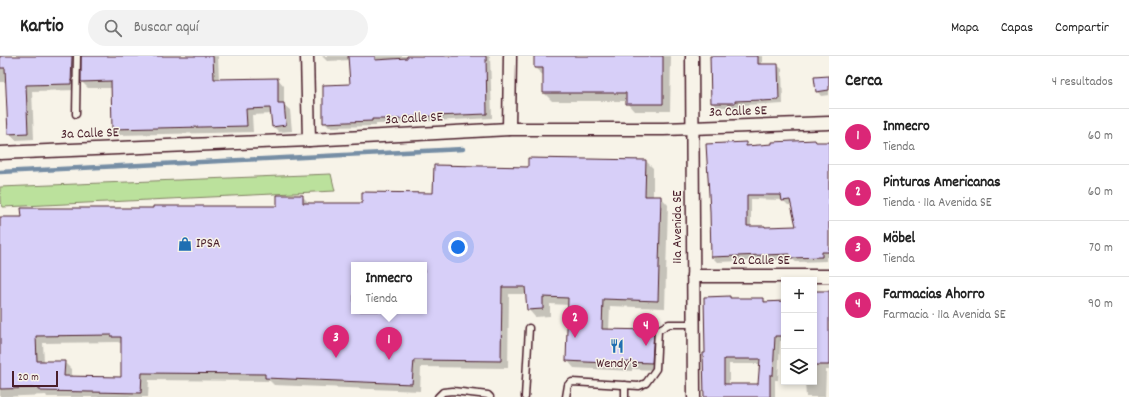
<!DOCTYPE html>
<html lang="es">
<head>
<meta charset="utf-8">
<style>
  body { margin:0; font-family:Dekko,sans-serif; background:#f2f2f2; color:#222 }
  .controls { position:absolute; right:12px; bottom:12px; display:grid; overflow:hidden; border-radius:0px; box-shadow:0 2px 6px #0003 }
  .controls button { width:36px; height:36px; display:grid; place-items:center; padding:0; border:0; border-bottom:1px solid #e0e0e0; background:#fff; color:#222; font:20px sans-serif }
  .scale { position:absolute; left:12px; bottom:10px; width:46px; box-sizing:border-box; padding-left:4px; border:2px solid #4a1f2b; border-top:0; font-size:11px; line-height:14px; white-space:nowrap; color:#4a1f2b; -webkit-text-stroke:3px #f7f3e8; paint-order:stroke }
  .you { position:absolute; left:458px; top:191px; width:14px; height:14px; margin:-10px; border:3px solid #fff; border-radius:50%; background:#1a73e8; box-shadow:0 0 0 6px #1a73e833 }
  .badge { display:grid; place-items:center; width:26px; height:26px; border-radius:50%; background:#db2777; color:#fff; font-size:13px; font-weight:700 }
  .pin { position:absolute; translate:-50% -33px; filter:drop-shadow(0 1px 2px #0008) }
  .pin::after { content:''; position:absolute; top:21px; width:14px; height:12px; background:inherit; clip-path:polygon(0 0,100% 0,50% 100%) }
  .popup { position:absolute; left:351px; top:206px; width:76px; height:52px; box-sizing:border-box; display:grid; place-content:center; border-radius:0px; background:#fff; filter:drop-shadow(0 1px 3px #0005); font-size:13px; white-space:nowrap; color:#767676 }
  .popup b { font-size:15px; color:#222 }
  .popup::after { content:''; position:absolute; left:50%; top:100%; margin-left:-8px; border:8px solid transparent; border-top-color:#fff }
  .list { margin:0; padding:0; list-style:none }
  h2 { display:flex; justify-content:space-between; align-items:center; height:52px; margin:0; padding:0 16px; font-size:17px }
  h2 small { font-size:13px; font-weight:400; color:#767676 }
  .list li { display:grid; grid-template-columns:26px 1fr auto; gap:12px; align-items:center; box-sizing:border-box; height:56px; padding:0 16px; border-top:1px solid #e0e0e0 }
  .list b { display:block; font-size:15px; white-space:nowrap }
  .list p { margin:0; font-size:13px; white-space:nowrap; color:#767676 }
  .list em { font-size:13px; font-style:normal; color:#767676 }
  .icon { flex:none; width:22px; height:22px; fill:none; stroke:currentColor; stroke-width:2; stroke-linecap:round; stroke-linejoin:round }
  .map { position:relative; flex:none; width:829px; height:341px; overflow:hidden }
  header { display:flex; align-items:center; gap:24px; box-sizing:border-box; height:56px; padding:0 20px; background:#fff; border-bottom:1px solid #e0e0e0 }
  header strong { font-size:19px }
  nav { display:flex; gap:22px; margin-inline-start:auto; font-size:14px }
  .search { width:280px; height:36px; background:#f2f2f2; display:flex; align-items:center; gap:10px; box-sizing:border-box; padding:0 14px; border-radius:22px; color:#767676; font-size:15px }
  main { display:flex }
  aside { flex:1; background:#fff }
  .map>svg:first-child { display:block }
  .green { fill:#bbe19c; stroke:#828064 }
  .shadow { fill:#0003; fill-rule:evenodd }
  .lines { fill:none; stroke-linecap:round; stroke-linejoin:round }
  .stream { stroke:#768ea5; stroke-width:4.5 }
  .building { fill:#d7cff8; stroke:#4a1f2b; fill-rule:evenodd }
  .service-casing { stroke:#4a1f2b; stroke-width:9 }
  .minor-casing { stroke:#4a1f2b; stroke-width:15 }
  .service { stroke:#f7f3e8; stroke-width:6 }
  .minor { stroke:#f7f3e8; stroke-width:12 }
  .labels { text-anchor:middle; dominant-baseline:central; stroke-width:3; stroke-linejoin:round; paint-order:stroke }
  .street-label { font-size:14px; fill:#4a1f2b; stroke:#f7f3e8 }
  .poi-label { font-size:14px; fill:#4a1f2b; stroke:#f7f3e8; text-anchor:start }
</style>
</head>
<body>
<header>
<strong>Kartio</strong>
<div class="search"><svg class="icon" aria-label="search" viewBox="0 0 24 24"><circle cx="10" cy="10" r="6"/><path d="M15 15l6 6"/></svg>Buscar aquí</div>
<nav><a>Mapa</a><a>Capas</a><a>Compartir</a></nav>
</header>
<main>
<div class="map">
<svg width="829" height="341" viewBox="0 0 829 341">
  <rect width="100%" height="100%" fill="#f7f3e8"/>
  <filter id="ink" filterUnits="userSpaceOnUse"><feTurbulence type="fractalNoise" baseFrequency=".025" numOctaves="2"/><feDisplacementMap in="SourceGraphic" scale="8" xChannelSelector="R" yChannelSelector="G"/><feConvolveMatrix kernelMatrix="1 2 1 2 8 2 1 2 1" color-interpolation-filters="sRGB"/></filter>
  <g filter="url(#ink)">
    <path class="green" d="M331 118 335 135 3 151 0 144V131Z"/>
    <g class="shadow">
      <path d="M0 0H218L219 24 278 23 284 30V49L290 54 292 75 279 76 273 70 272 58 252 59 253 76 119 79 113 72 112 32H88L82 26V2L78 6 77 34 32 35 34 83 16 84 9 78 6 26H0Z"/>
      <path d="M322 0H490L492 62 413 66V67L376 68V70L329 71 324 66 351 29 350 4 327 5Z"/>
      <path d="M535 0H671L670 55H634L627 47V45H552L544 37V20L535 12Z"/>
      <path d="M710 0H762V9H777L782 13 783 48 766 49 765 48 739 49V51H716L712 47Z"/>
      <path d="M829 21V39L821 40 817 35Z"/>
      <path d="M746 87 750 91 829 87V201H826V205L796 206 792 203 717 206 712 201ZM751 143 783 144 788 149H792L797 171 766 172 765 171H751Z"/>
      <path d="M646 105 653 112V141H661L668 149 665 252 610 250 609 274 653 275 661 282 659 314 632 313V315L574 312 567 304 569 249 550 248V260L535 261 528 253 527 238H509L508 312 421 311 420 335 274 329 270 325 149 324 148 341H47L46 339 0 341V162L154 153 278 151 302 140 310 148H363L434 138 529 112ZM354 209H424V255H354ZM118 286 122 288V322L72 321V314L64 306H44L43 287Z"/>
      <path d="M814 236H829V314H826L825 341H806L805 326H814Z"/>
      <path d="M729 241 732 243H763L767 247 784 246V285H780L778 324H775V341H705L706 298ZM729 308H760L759 329H729Z"/>
    </g>
    <g class="lines">
      <path class="stream" d="M0 116 463 93"/>
    </g>
    <g class="building">
      <path d="M0 0H72L71 28 26 29 28 77 8 78 5 12H0Z"/>
      <path d="M81 0H213L214 23 278 22V47H284L286 69 272 71 270 52 246 53 247 70 112 73 111 25 81 26Z"/>
      <path d="M348 0H375V4L407 2V0H486L487 58 409 61V63H372V65L323 67V29L350 28Z"/>
      <path d="M534 0H663V48H626V37H543V12H534Z"/>
      <path d="M710 0H758V8H778L779 44 761 45V44L735 45V47H711Z"/>
      <path d="M829 20V34L816 36 814 21Z"/>
      <path d="M815 84 816 86H829V196H822V201L790 202V198L711 201 710 155 706 88 746 86V90L772 88V86ZM747 139H781L782 145 790 144 796 170 765 171V170H747Z"/>
      <path d="M528 102 646 104 645 140H661L658 245 603 243 602 273 654 274 652 307 625 306V308L566 305 568 242 543 241V253L527 254 525 231H502L501 305 414 304 412 328 265 322V318L142 317 141 337 40 335V332L0 333V161H22L21 152H153V150H277V139H303V147H362V136L433 137 434 109 528 111ZM354 209H424V255H354ZM112 279V281H121V321L64 320 65 305H37L36 280Z"/>
      <rect x="814" y="235" width="15" height="74"/>
      <path d="M730 240V242H764V246L784 245V280H775L773 319H770V341H704L703 297H705L704 241ZM724 303H760L758 328H724Z"/>
    </g>
    <g class="lines">
      <defs>
        <g id="service">
          <path d="M76 58 77 0"/>
          <path d="M625 329V341"/>
          <path d="M438 341 443 336 453 335 488 339 490 341"/>
          <path d="M525 341 529 272"/>
          <path d="M566 341 568 329 572 326 639 330 646 327 656 313 658 274 669 268H693"/>
        </g>
        <g id="minor">
          <path d="M307 0 309 84"/>
          <path d="M692 0 694 341"/>
          <path d="M509 73 510 0"/>
          <path d="M0 97 309 84 509 73H664L829 67"/>
          <path d="M693 220H829"/>
        </g>
      </defs>
      <use href="#service" class="service-casing"/>
      <use href="#minor" class="minor-casing"/>
      <use href="#service" class="service"/>
      <use href="#minor" class="minor"/>
    </g>
  </g>
  <defs>
    <symbol id="shop-bare" viewBox="-9 -9 18 18"><path d="M-5-2.5h2.3a2.7 3.5 0 0 1 5.4 0H5L5.5 6h-11ZM-1.5-2.5h3a1.5 2.3 0 0 0-3 0Z" fill="#1f6fb2" stroke="#f7f3e8" stroke-width="2.5" paint-order="stroke"/></symbol>
    <symbol id="restaurant-bare" viewBox="-9 -9 18 18"><path d="M-5-6h1v4h1v-4h1v4h1v-4h1v5L-1.5 .5V6h-2V.5L-5-1ZM5-6V6H3V1.5H1.5Q1.5-4 5-6Z" fill="#1f6fb2" stroke="#f7f3e8" stroke-width="2.5" paint-order="stroke"/></symbol>
  </defs>
  <g fill-rule="evenodd">
    <use href="#shop-bare" x="175" y="178" width="20" height="20"/>
    <use href="#restaurant-bare" x="607" y="280" width="20" height="20"/>
  </g>
  <g class="labels">
    <g class="street-label">
      <text transform="translate(738 56) rotate(-2)">3a Calle SE</text>
      <text transform="translate(414 63) rotate(-3)">3a Calle SE</text>
      <text transform="translate(90 78) rotate(-2)">3a Calle SE</text>
      <text transform="translate(678 171) rotate(-90)">11a Avenida SE</text>
      <text x="761" y="205">2a Calle SE</text>
    </g>
    <g class="poi-label">
      <text x="196" y="188">IPSA</text>
      <text x="617" y="308" text-anchor="middle">Wendy’s</text>
    </g>
  </g>
</svg>
<div class="controls">
<button>+</button>
<button>−</button>
<button><svg class="icon" aria-label="layers" viewBox="0 0 24 24"><path d="M12 4l9 5-9 5-9-5zM3 14l9 5 9-5"/></svg></button>
</div>
<div class="scale">20 m</div>
<div class="you"></div>
<div class="pin badge" style="left:389px;top:304px">1</div>
<div class="popup"><b>Inmecro</b>Tienda</div>
<div class="pin badge" style="left:575px;top:282px">2</div>
<div class="pin badge" style="left:336px;top:302px">3</div>
<div class="pin badge" style="left:646px;top:290px">4</div>
</div>
<aside>
<h2>Cerca<small>4 resultados</small></h2>
<ul class="list">
<li><span class="badge">1</span><div><b>Inmecro</b><p>Tienda</p></div><em>60 m</em></li>
<li><span class="badge">2</span><div><b>Pinturas Americanas</b><p>Tienda · 11a Avenida SE</p></div><em>60 m</em></li>
<li><span class="badge">3</span><div><b>Möbel</b><p>Tienda</p></div><em>70 m</em></li>
<li><span class="badge">4</span><div><b>Farmacias Ahorro</b><p>Farmacia · 11a Avenida SE</p></div><em>90 m</em></li>
</ul>
</aside>
</main>
</body>
</html>
